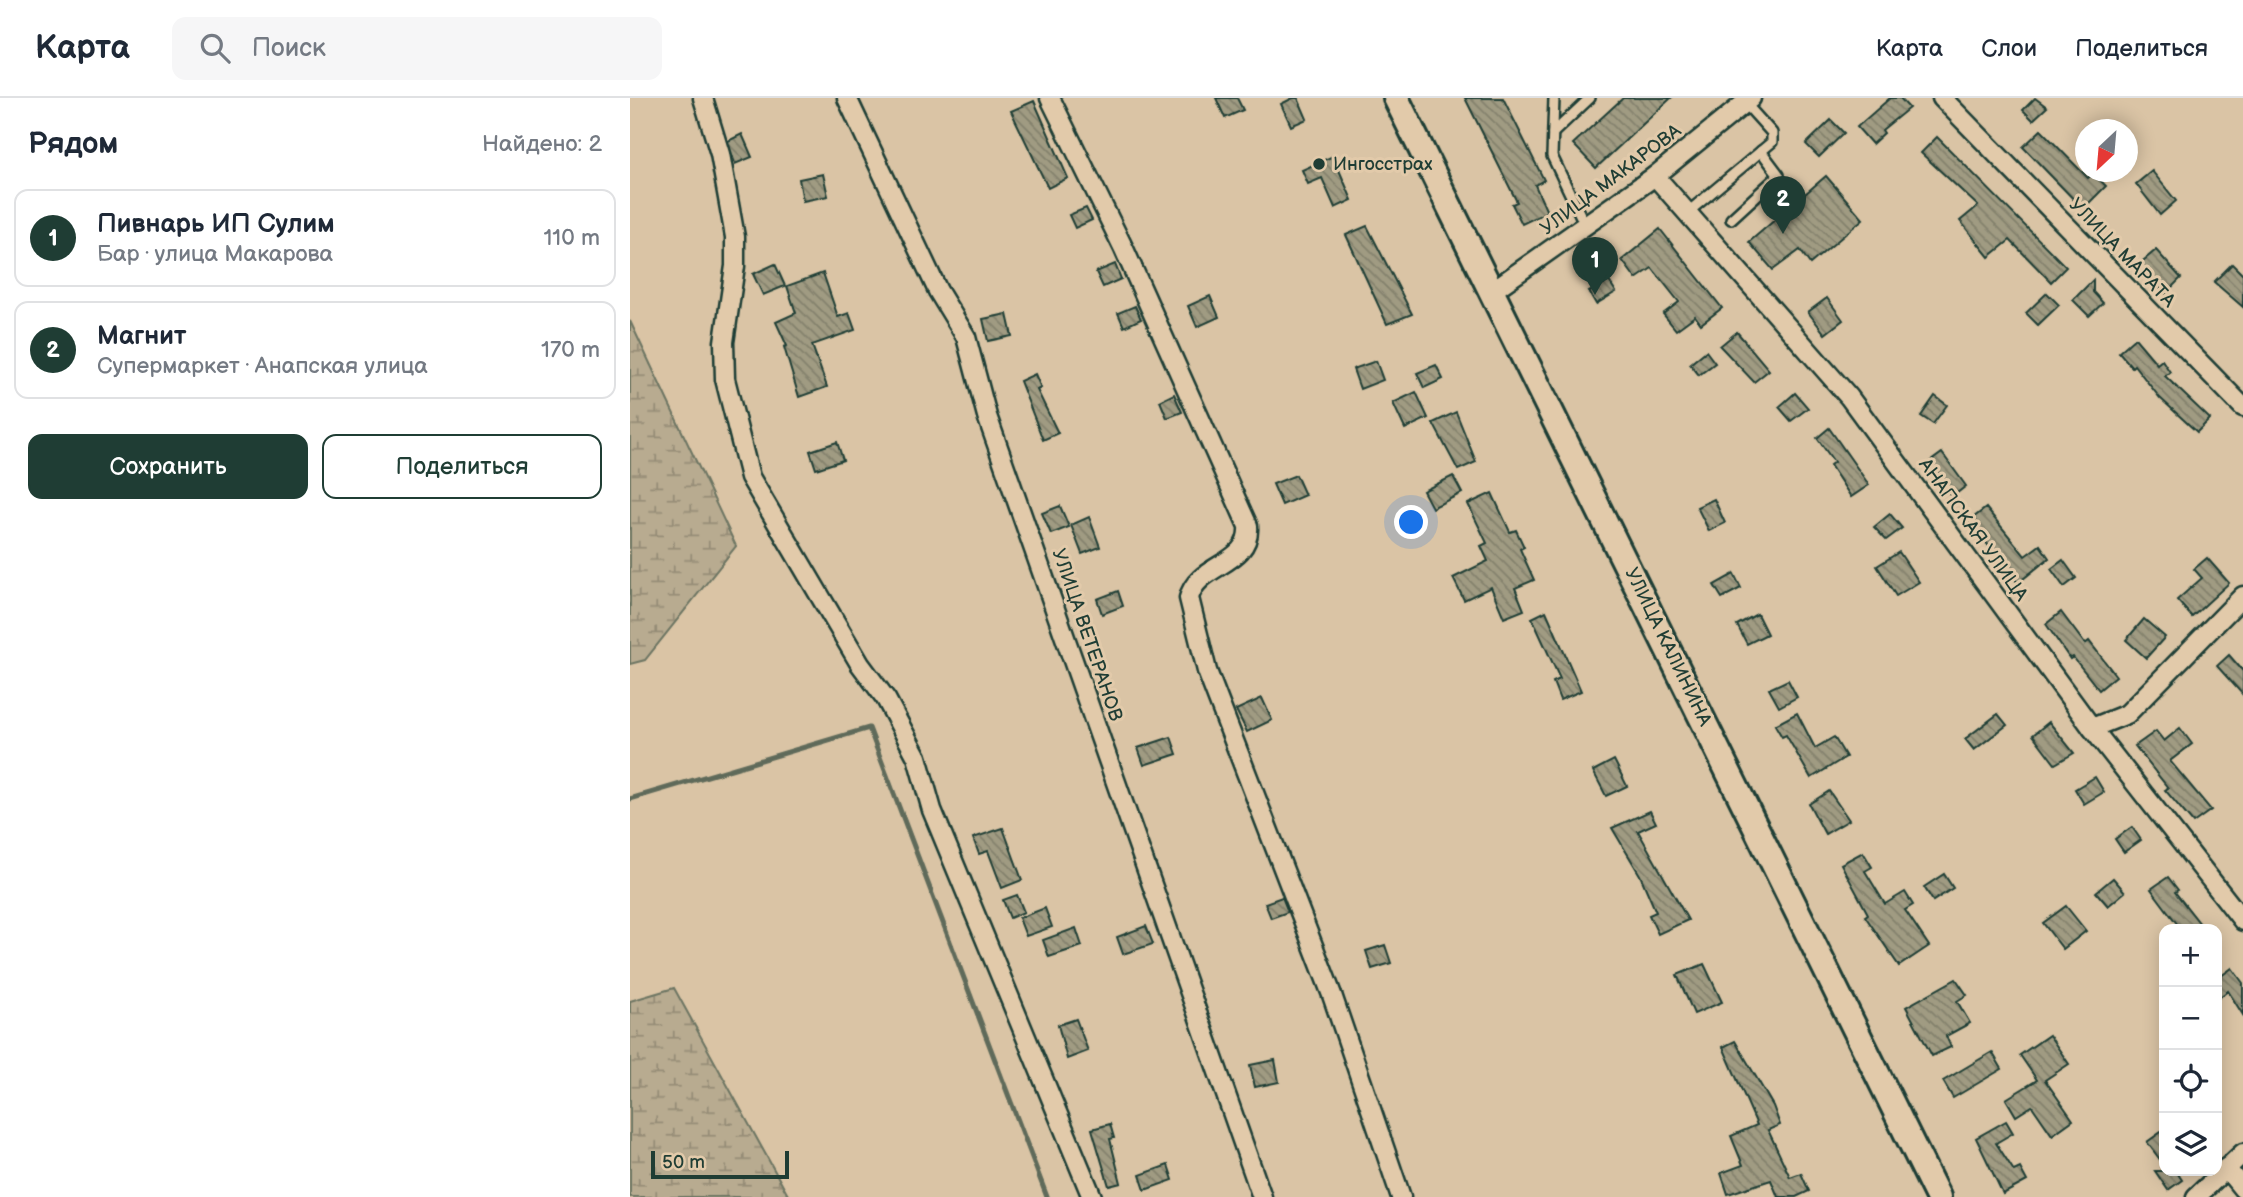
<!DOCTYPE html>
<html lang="ru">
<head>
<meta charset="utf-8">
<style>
  body { margin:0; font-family:"Balsamiq Sans",sans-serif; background:#f6f6f7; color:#1f2937 }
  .controls { position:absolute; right:21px; bottom:21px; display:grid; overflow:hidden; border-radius:14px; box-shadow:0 4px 18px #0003 }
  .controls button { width:63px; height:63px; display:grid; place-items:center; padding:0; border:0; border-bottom:2px solid #e0e1e3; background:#fff; color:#1f2937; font:35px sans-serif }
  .compass { position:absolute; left:1445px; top:21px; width:63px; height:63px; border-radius:50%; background:#fff; box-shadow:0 4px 18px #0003; rotate:206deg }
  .scale { position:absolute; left:21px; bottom:18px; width:138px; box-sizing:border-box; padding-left:7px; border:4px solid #1f3d34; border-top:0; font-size:19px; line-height:24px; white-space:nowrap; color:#1f3d34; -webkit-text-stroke:5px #e2caaa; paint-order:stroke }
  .you { position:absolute; left:782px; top:425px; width:24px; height:24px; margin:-18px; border:5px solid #fff; border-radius:50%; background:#1a73e8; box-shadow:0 0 0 10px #1a73e833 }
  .badge { display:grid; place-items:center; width:46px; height:46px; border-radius:50%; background:#1f3d34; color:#fff; font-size:23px; font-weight:700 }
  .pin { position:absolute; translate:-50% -58px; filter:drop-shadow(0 2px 4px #0008) }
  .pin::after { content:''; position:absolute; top:37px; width:24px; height:21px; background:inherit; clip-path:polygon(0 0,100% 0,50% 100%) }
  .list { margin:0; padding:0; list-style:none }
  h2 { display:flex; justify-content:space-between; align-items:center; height:91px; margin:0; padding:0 28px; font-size:30px }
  h2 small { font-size:23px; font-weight:400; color:#747a83 }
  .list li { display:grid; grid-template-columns:46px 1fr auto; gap:21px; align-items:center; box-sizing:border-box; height:98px; margin:0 14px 14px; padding:0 14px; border:2px solid #e0e1e3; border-radius:14px }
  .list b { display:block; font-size:26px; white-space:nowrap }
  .list p { margin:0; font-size:23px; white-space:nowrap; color:#747a83 }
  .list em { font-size:23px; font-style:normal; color:#747a83 }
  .actions { display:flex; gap:14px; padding:21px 28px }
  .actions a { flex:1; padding:16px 0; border:2px solid #1f3d34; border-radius:14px; text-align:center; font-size:24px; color:#1f3d34 }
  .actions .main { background:#1f3d34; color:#fff }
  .icon { flex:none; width:38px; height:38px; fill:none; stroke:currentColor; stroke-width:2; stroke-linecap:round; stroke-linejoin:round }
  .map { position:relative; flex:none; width:1613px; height:1099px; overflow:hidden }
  header { display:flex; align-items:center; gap:42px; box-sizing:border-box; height:98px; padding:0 35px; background:#fff; border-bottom:2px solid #e0e1e3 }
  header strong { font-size:33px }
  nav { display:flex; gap:38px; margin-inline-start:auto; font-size:24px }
  .search { width:490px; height:63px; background:#f6f6f7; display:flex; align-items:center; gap:18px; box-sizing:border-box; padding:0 24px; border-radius:14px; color:#747a83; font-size:26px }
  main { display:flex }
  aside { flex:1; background:#fff }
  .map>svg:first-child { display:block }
  .wetland { fill:url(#wetland-marsh); stroke:#6c7462; stroke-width:2 }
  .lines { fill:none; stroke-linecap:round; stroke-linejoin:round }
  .stream { stroke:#5f6b5a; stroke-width:5 }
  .building { fill:url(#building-back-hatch); stroke:#1f3d34; stroke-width:2 }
  .lane-casing { stroke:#1f3d34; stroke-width:14 }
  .street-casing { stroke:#1f3d34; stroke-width:23 }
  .secondary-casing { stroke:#1f3d34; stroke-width:30 }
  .lane { stroke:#e2caaa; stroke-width:9 }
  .street { stroke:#e2caaa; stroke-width:18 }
  .secondary { stroke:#e2caaa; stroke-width:24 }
  .poi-dot { fill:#1f3d34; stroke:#e2caaa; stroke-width:2.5 }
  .labels { text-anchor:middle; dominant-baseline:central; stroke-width:6; stroke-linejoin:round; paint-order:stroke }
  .poi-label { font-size:19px; fill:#1f3d34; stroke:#e2caaa; text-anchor:start }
  .street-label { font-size:19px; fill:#1f3d34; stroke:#e2caaa }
</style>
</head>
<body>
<header>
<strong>Карта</strong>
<div class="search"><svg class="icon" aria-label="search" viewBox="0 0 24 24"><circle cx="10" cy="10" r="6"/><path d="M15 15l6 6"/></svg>Поиск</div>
<nav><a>Карта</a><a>Слои</a><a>Поделиться</a></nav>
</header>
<main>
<aside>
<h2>Рядом<small>Найдено: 2</small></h2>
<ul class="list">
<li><span class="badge">1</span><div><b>Пивнарь ИП Сулим</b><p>Бар · улица Макарова</p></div><em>110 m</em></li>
<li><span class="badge">2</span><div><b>Магнит</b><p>Супермаркет · Анапская улица</p></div><em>170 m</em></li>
</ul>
<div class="actions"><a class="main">Сохранить</a><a>Поделиться</a></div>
</aside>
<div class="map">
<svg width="1613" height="1099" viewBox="0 0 1613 1099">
  <defs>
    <pattern id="wetland-marsh" width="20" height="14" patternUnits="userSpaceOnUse" patternTransform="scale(1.75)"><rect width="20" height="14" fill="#b8ab90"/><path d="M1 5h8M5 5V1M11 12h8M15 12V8" fill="none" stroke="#958c76"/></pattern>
    <pattern id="building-back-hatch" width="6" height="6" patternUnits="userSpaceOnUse" patternTransform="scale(1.75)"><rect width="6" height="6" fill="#a09b82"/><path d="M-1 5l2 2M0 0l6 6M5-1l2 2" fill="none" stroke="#82806b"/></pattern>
  </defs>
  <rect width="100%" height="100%" fill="#dac4a5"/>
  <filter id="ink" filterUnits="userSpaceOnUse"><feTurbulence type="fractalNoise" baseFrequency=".0143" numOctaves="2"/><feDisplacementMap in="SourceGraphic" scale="14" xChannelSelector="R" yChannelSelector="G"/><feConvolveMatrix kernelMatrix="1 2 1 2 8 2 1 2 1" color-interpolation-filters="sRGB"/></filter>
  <g filter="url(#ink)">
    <g class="wetland">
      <path d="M0 223 106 448 15 562 0 566Z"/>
      <path d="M44 890 159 1099H0V903Z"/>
    </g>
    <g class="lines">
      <path class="stream" d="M0 701 239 630 417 1099"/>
    </g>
    <g class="building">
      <path d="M586 0H607L613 12 595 20Z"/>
      <path d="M663 0H668L677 21 661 28 651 6Z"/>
      <path d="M835 0H873L914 82 905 87 917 114 892 126 882 106 887 104Z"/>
      <path d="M993 0H1041L966 70 943 46Z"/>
      <path d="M1260 0H1270L1279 10 1252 32 1254 35 1242 46 1227 29Z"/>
      <path d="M1405 0 1417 9 1403 22 1393 12Z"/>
      <path d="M404 3 438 80 418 90 381 13Z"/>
      <path d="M1201 22 1214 35 1189 59 1176 46Z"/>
      <path d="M1411 32 1458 80 1463 75 1476 88 1453 111 1393 49Z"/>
      <path d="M112 36 122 59 105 66 98 43Z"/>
      <path d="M1307 39 1436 169 1421 184 1380 142 1359 159 1330 123 1348 108 1291 55Z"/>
      <path d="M703 58 722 102 705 110 692 80 678 86 672 72Z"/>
      <path d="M1522 73 1546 103 1530 117 1506 86Z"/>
      <path d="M193 76 198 98 173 103 169 81Z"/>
      <path d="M1196 78 1233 121 1180 166 1170 152 1143 172 1119 144Z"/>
      <path d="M456 110 462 122 445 130 439 117Z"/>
      <path d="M737 128 782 216 757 226 716 137Z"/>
      <path d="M1030 131 1092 210 1071 226 1065 218 1046 232 1033 216 1049 204 1022 170 1006 181 992 162Z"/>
      <path d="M1526 152 1551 180 1535 196 1508 167Z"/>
      <path d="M145 166 155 188 133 197 123 176Z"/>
      <path d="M485 166 491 181 473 189 466 174Z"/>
      <path d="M1602 166 1613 177V209L1584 184Z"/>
      <path d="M193 175 208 219 219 215 225 232 182 247 197 289 169 299 154 249 157 248 146 224 166 215 157 188Z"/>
      <path d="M1463 182V194L1473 205 1459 218 1443 202Z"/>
      <path d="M979 183 986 194 966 206 959 194Z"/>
      <path d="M1417 195 1429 207 1408 227 1396 215Z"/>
      <path d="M580 198 589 219 567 229 558 208Z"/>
      <path d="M1197 200 1213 222 1195 236 1178 214Z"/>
      <path d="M505 208 511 221 494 229 488 215Z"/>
      <path d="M377 216 382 238 358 243 353 221Z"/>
      <path d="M1107 234 1139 272 1124 284 1090 248Z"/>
      <path d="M1505 240 1527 266 1532 262 1540 274 1535 278 1580 321 1567 334 1530 300 1504 267 1502 269 1489 254Z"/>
      <path d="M1076 253 1085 265 1069 277 1060 266Z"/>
      <path d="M746 263 753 282 730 291 723 271Z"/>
      <path d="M806 267 813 281 794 290 787 275Z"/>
      <path d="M405 276 411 290 407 292 428 335 413 342 390 283Z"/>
      <path d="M786 294 798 320 775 331 763 305Z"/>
      <path d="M1165 295 1178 310 1161 323 1149 309Z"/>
      <path d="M544 296 552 314 537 320 530 303Z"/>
      <path d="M1305 298 1317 307 1303 326 1291 318Z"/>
      <path d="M826 314 846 364 828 372 803 325Z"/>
      <path d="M1199 330 1239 387 1221 399 1200 367 1204 364 1187 340Z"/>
      <path d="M207 344 213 362 186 371 180 353Z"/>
      <path d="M1312 355 1336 388 1322 399 1297 366Z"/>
      <path d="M666 377 675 397 652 407 643 386Z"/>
      <path d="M823 378 832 395 802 410 793 393Z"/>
      <path d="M862 395 880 434 886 432 894 449 890 451 904 482 885 490 894 512 874 520 861 489 834 502 823 480 858 463 851 448 857 445 838 406Z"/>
      <path d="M1084 401 1095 425 1079 433 1067 409Z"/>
      <path d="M430 408 439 429 421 436 412 415Z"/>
      <path d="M1356 410 1395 458 1410 447 1419 460 1388 485 1339 423Z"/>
      <path d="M1260 416 1272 430 1256 442 1244 429Z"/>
      <path d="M459 419 470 449 452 456 441 427Z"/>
      <path d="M1269 454 1289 484 1266 498 1247 468Z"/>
      <path d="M1577 460 1599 485 1562 519 1547 502 1572 480 1564 471Z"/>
      <path d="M1433 462 1446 480 1434 489 1421 471Z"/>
      <path d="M1104 476 1111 490 1092 500 1084 487Z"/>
      <path d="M488 493 493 508 472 516 467 501Z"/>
      <path d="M916 513 951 593 930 602 923 584 930 581 902 520Z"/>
      <path d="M1431 514 1455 546 1459 543 1486 578 1469 592 1443 559 1440 561 1416 526Z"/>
      <path d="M1127 516 1137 536 1117 546 1107 527Z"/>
      <path d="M1514 521 1535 539 1516 560 1496 542Z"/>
      <path d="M1599 557 1613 573V597L1587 568Z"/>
      <path d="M1158 582 1167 599 1149 609 1139 591Z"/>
      <path d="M632 600 642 622 617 634 606 612Z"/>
      <path d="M1167 615 1185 650 1204 639 1216 659 1181 680 1156 637 1152 639 1145 627Z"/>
      <path d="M1368 616 1377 627 1344 652 1335 641Z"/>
      <path d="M1419 624 1444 655 1425 666 1403 637Z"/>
      <path d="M1550 630 1562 646 1540 663 1581 712 1563 725 1535 692 1538 690 1505 648 1526 633 1534 643Z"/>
      <path d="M541 639 547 656 514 667 508 650Z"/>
      <path d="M984 662 997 688 976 698 963 673Z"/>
      <path d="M1465 679 1474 694 1454 706 1445 691Z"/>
      <path d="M1199 693 1219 722 1195 736 1179 706Z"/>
      <path d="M1020 713 1026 725 1008 733 1058 822 1028 836 1019 817 1026 814 1010 777 982 730Z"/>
      <path d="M1502 729 1511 742 1494 754 1485 741Z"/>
      <path d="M373 730 392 782 372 790 358 753 349 756 343 740Z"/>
      <path d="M1233 754 1242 769 1235 773 1255 806 1275 794 1283 807 1275 812 1299 848 1269 868 1235 818 1238 816 1211 766Z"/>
      <path d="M1314 776 1323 790 1303 803 1294 789Z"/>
      <path d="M1538 779 1548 792 1545 794 1574 831H1551L1521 791Z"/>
      <path d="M1483 780 1495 794 1478 808 1466 794Z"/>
      <path d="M387 797 394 814 380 820 373 802Z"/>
      <path d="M652 799 658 814 641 820 635 805Z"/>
      <path d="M1436 808 1456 833 1433 851 1413 825Z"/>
      <path d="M415 810 422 829 396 838 389 820Z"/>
      <path d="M516 828 523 846 493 856 487 839Z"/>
      <path d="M446 830 452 848 419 859 413 842Z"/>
      <path d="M755 847 761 865 742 871 736 853Z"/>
      <path d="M1074 866 1092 904 1064 916 1047 877Z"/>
      <path d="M1602 870 1613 885V917L1598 893 1587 901V881Z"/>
      <path d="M1326 881 1337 897 1327 903 1340 925 1316 938 1321 949 1302 958 1276 909Z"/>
      <path d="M446 921 458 953 437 961 428 927Z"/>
      <path d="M1419 937 1439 966 1415 982 1443 1022 1422 1037 1402 1008 1386 1018 1376 1001 1407 982 1390 957Z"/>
      <path d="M1105 943 1143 1008 1150 1027 1138 1032 1160 1079 1171 1075 1179 1093 1166 1099H1148L1141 1082 1098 1096 1091 1075 1113 1067 1101 1038 1127 1027 1093 949Z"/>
      <path d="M1362 954 1372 971 1323 1000 1313 983Z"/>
      <path d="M645 962 649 984 625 989 620 967Z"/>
      <path d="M1376 1023 1383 1035 1366 1045 1384 1073 1390 1070 1397 1083 1373 1096 1346 1040Z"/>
      <path d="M480 1026 484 1040 480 1041 491 1085 479 1088 462 1031Z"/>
      <path d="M1534 1032V1067L1517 1044Z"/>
      <path d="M538 1067 543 1082 515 1092 510 1077Z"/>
      <path d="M1525 1073H1546L1552 1082 1538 1092Z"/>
    </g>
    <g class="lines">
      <defs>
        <g id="lane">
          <path d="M924 0 922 58 955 127"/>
          <path d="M923 35 960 0"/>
          <path d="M1057 115 1142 44V35L1115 5"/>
          <path d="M1101 121 1149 77 1131 53"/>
        </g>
        <g id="street">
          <path d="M73 0 90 56 105 139V168L94 244 95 281 120 379 230 566 256 601 287 659 302 712 462 1099"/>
          <path d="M217 0 308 193 336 239 357 318 632 1099"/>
          <path d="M420 0 494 151 618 428C621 468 567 465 559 500L577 573 702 897 771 1099"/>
          <path d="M1312 0 1613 309"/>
          <path d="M1025 78 1219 299 1462 630 1613 823"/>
          <path d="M862 193 1025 78 1121 0"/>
          <path d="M1462 630 1497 616 1613 498"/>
          <path d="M1596 1070 1613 1091"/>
          <path d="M1566 1099 1613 1055"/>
        </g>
        <path id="secondary" d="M766 0 1308 1099"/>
      </defs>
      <use href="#lane" class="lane-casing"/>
      <use href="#street" class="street-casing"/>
      <use href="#secondary" class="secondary-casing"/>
      <use href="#lane" class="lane"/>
      <use href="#street" class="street"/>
      <use href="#secondary" class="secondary"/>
    </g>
  </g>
  <circle class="poi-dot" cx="689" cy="66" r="7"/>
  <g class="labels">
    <g class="poi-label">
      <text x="703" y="66">Ингосстрах</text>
    </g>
    <g class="street-label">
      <text transform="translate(981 82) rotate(-37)">УЛИЦА МАКАРОВА</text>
      <text transform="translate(1492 155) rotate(46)">УЛИЦА МАРАТА</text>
      <text transform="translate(1343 432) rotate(54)">АНАПСКАЯ УЛИЦА</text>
      <text transform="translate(457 537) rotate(71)">УЛИЦА ВЕТЕРАНОВ</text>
      <text transform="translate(1038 549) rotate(64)">УЛИЦА КАЛИНИНА</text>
    </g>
  </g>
</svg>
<div class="controls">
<button>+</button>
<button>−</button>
<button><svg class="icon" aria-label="locate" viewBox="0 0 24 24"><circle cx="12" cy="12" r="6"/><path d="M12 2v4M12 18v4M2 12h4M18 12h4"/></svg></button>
<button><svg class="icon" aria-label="layers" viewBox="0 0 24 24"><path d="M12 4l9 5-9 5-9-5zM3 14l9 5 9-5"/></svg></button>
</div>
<svg class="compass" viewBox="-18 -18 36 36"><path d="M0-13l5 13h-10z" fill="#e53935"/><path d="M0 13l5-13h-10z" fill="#747a83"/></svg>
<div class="scale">50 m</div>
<div class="you"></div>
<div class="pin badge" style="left:965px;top:197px">1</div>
<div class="pin badge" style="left:1153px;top:136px">2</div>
</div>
</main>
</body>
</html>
